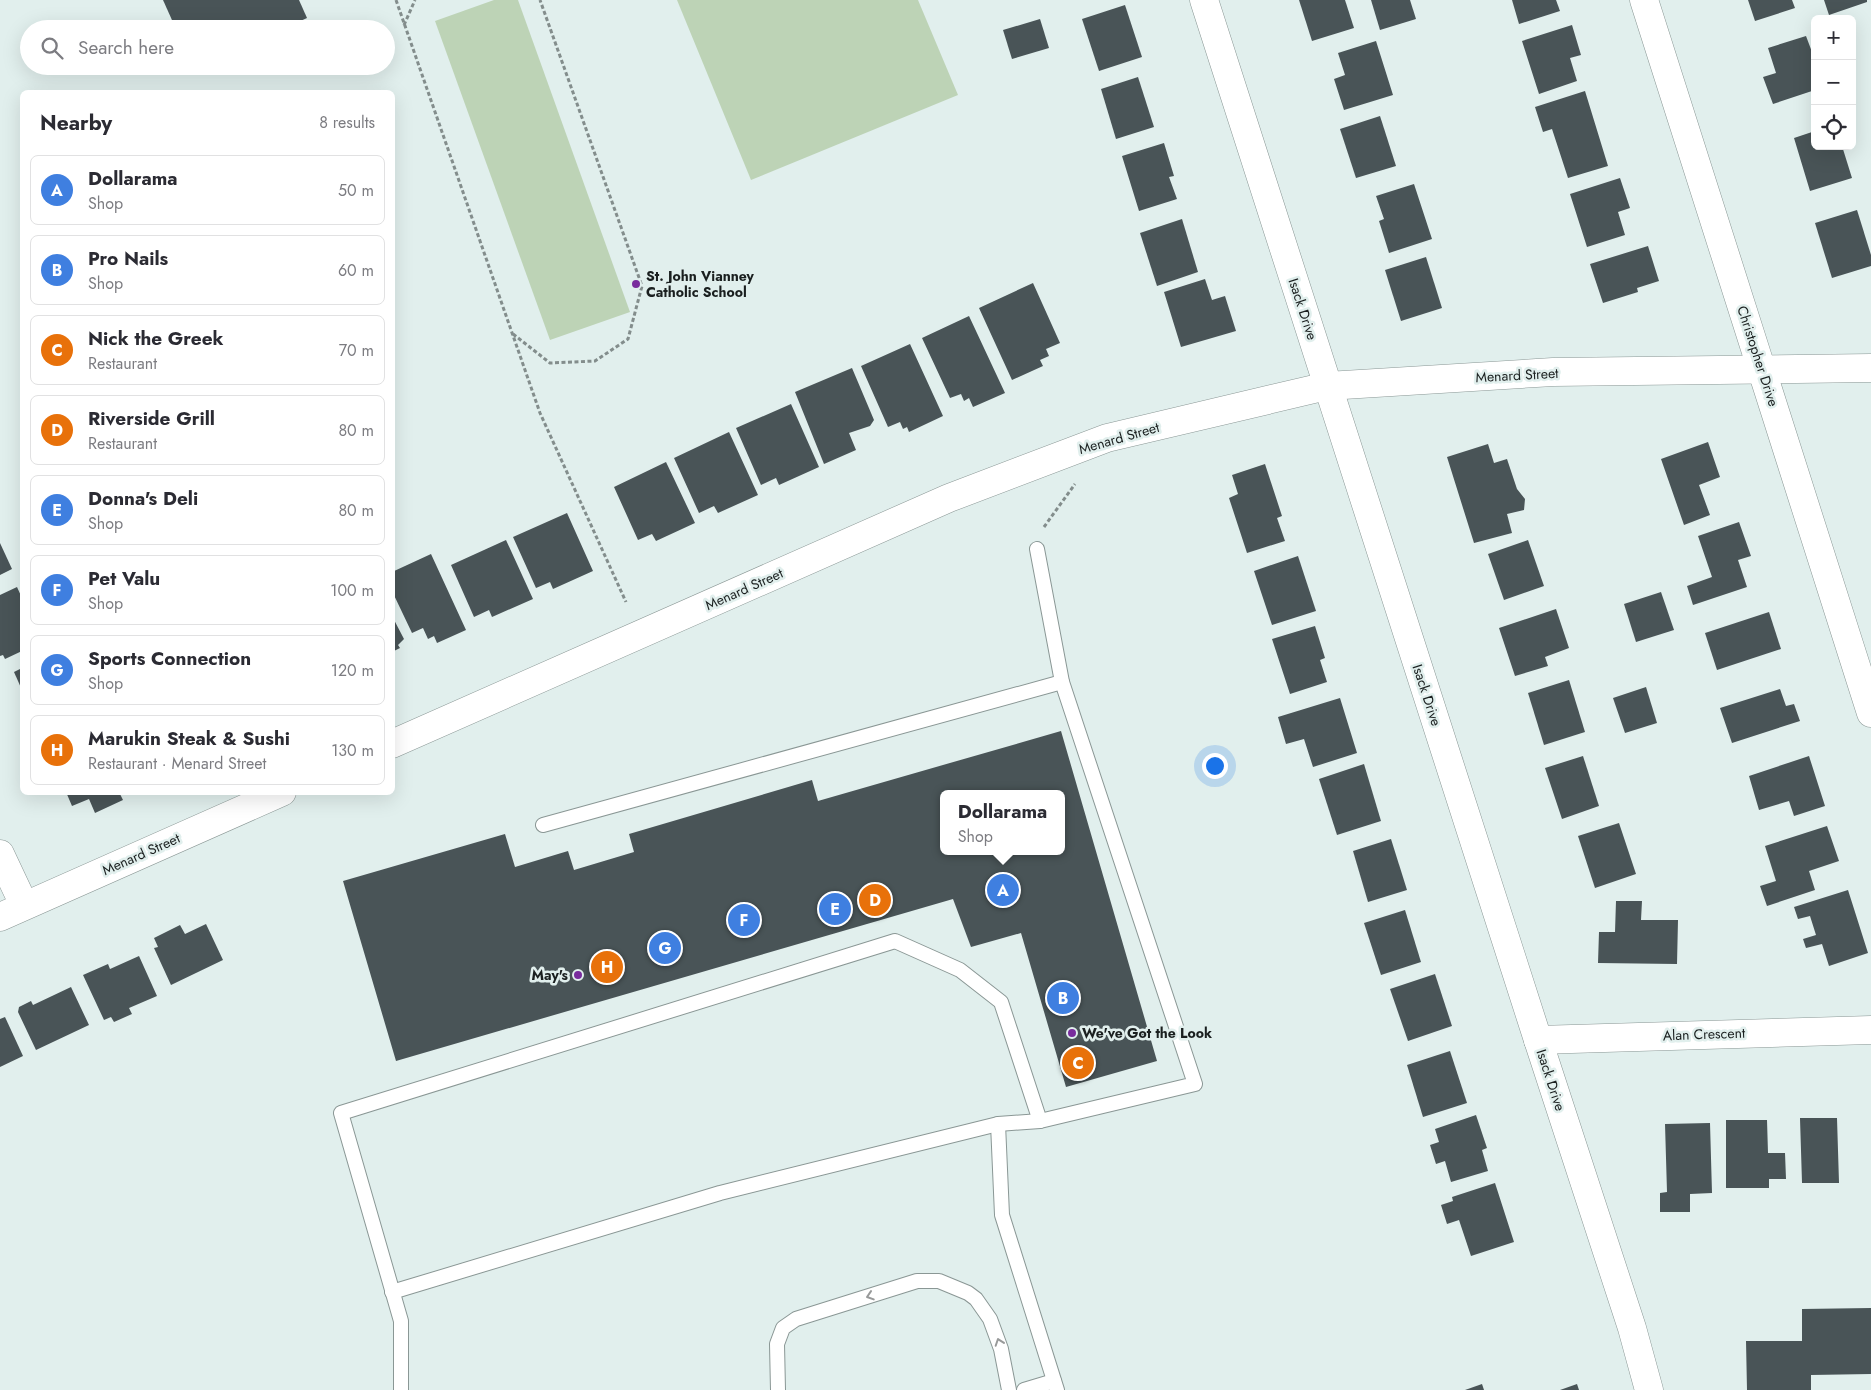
<!DOCTYPE html>
<html lang="en">
<head>
<meta charset="utf-8">
<style>
  body { margin:0; font-family:Jost,sans-serif; background:#f2f2f3; color:#2b2b33 }
  .controls { position:absolute; right:15px; top:15px; display:grid; overflow:hidden; border-radius:8px; box-shadow:0 5px 20px #0002 }
  .controls button { width:45px; height:45px; display:grid; place-items:center; padding:0; border:0; border-bottom:1px solid #e1e1e2; background:#fff; color:#2b2b33; font:25px sans-serif }
  .you { position:absolute; left:1214px; top:765px; width:18px; height:18px; margin:-12px; border:4px solid #fff; border-radius:50%; background:#1a73e8; box-shadow:0 0 0 8px #1a73e833 }
  .badge { display:grid; place-items:center; width:32px; height:32px; border-radius:50%; background:#792c9d; color:#fff; font-size:16px; font-weight:700 }
  .pin { position:absolute; translate:-50% -50%; border:2px solid #fff; box-shadow:0 1px 5px #0006 }
  .popup { position:absolute; left:940px; top:790px; width:125px; height:65px; box-sizing:border-box; display:grid; place-content:center; border-radius:8px; background:#fff; filter:drop-shadow(0 1px 4px #0005); font-size:16px; white-space:nowrap; color:#7c7c81 }
  .popup b { font-size:19px; color:#2b2b33 }
  .popup::after { content:''; position:absolute; left:50%; top:100%; margin-left:-10px; border:10px solid transparent; border-top-color:#fff }
  .list { margin:0; padding:0; list-style:none }
  h2 { display:flex; justify-content:space-between; align-items:center; height:65px; margin:0; padding:0 20px; font-size:21px }
  h2 small { font-size:16px; font-weight:400; color:#7c7c81 }
  .list li { display:grid; grid-template-columns:32px 1fr auto; gap:15px; align-items:center; box-sizing:border-box; height:70px; margin:0 10px 10px; padding:0 10px; border:1px solid #e1e1e2; border-radius:8px }
  .list b { display:block; font-size:19px; white-space:nowrap }
  .list p { margin:0; font-size:16px; white-space:nowrap; color:#7c7c81 }
  .list em { font-size:16px; font-style:normal; color:#7c7c81 }
  .icon { flex:none; width:28px; height:28px; fill:none; stroke:currentColor; stroke-width:2; stroke-linecap:round; stroke-linejoin:round }
  .map { position:relative; flex:none; width:1871px; height:1390px; overflow:hidden }
  .search { position:absolute; background:#fff; box-shadow:0 5px 20px #0002; left:20px; top:20px; width:375px; height:55px; display:flex; align-items:center; gap:12px; box-sizing:border-box; padding:0 18px; border-radius:28px; color:#7c7c81; font-size:19px }
  .panel { position:absolute; background:#fff; box-shadow:0 5px 20px #0002; left:20px; top:90px; width:375px; height:705px; border-radius:8px }
  .map>svg:first-child { display:block }
  .green { fill:#bdd3b6 }
  .building { fill:#495457; fill-rule:evenodd }
  .lines { fill:none; stroke-linecap:round; stroke-linejoin:round }
  .lane-casing { stroke:#8a9795; stroke-width:16 }
  .street-casing { stroke:#8a9795; stroke-width:29 }
  .path { stroke:#838d8c; stroke-width:3; stroke-dasharray:4 2.5; stroke-linecap:butt }
  .lane { stroke:#fff; stroke-width:14 }
  .street { stroke:#fff; stroke-width:28 }
  .oneway { stroke:#989a9a }
  .poi-dot { fill:#792c9d; stroke:#e1efed; stroke-width:2 }
  .labels { text-anchor:middle; dominant-baseline:central; stroke-width:5; stroke-linejoin:round; paint-order:stroke }
  .poi-label { font-size:14px; font-weight:bold; fill:#1a1f1f; stroke:#e1efed; text-anchor:start }
  .street-label { font-size:14px; fill:#1a1f1f; stroke:#e1efed }
</style>
</head>
<body>
<div class="map">
<svg width="1871" height="1390" viewBox="0 0 1871 1390">
  <rect width="100%" height="100%" fill="#e1efed"/>
  <g class="green">
    <path d="M494 0H518L630 312 550 340 435 21Z"/>
    <path d="M677 0H918L958 95 751 180Z"/>
  </g>
  <g class="building">
    <path d="M163 0H299L307 18 283 29H176Z"/>
    <path d="M1299 0H1345L1354 28 1312 41Z"/>
    <path d="M1371 0H1410L1416 19 1380 30Z"/>
    <path d="M1512 0H1556L1560 11 1519 24Z"/>
    <path d="M1748 0H1792L1795 8 1755 21Z"/>
    <path d="M1824 0H1867V2L1829 15Z"/>
    <path d="M1125 5 1142 57 1099 71 1082 19Z"/>
    <path d="M1040 19 1049 48 1012 59 1003 30Z"/>
    <path d="M1572 25 1581 55 1570 58 1577 81 1539 94 1522 41Z"/>
    <path d="M1806 36 1815 60V90L1773 104 1763 77 1776 73 1768 48Z"/>
    <path d="M1376 41 1393 95 1344 110 1334 79 1345 75 1338 53Z"/>
    <path d="M1138 77 1154 127 1116 139 1101 89Z"/>
    <path d="M1585 91 1608 166 1568 178 1552 129 1543 132 1535 107Z"/>
    <path d="M1380 116 1396 166 1356 178 1340 129Z"/>
    <path d="M1815 131V146H1842L1852 178 1810 191 1794 138Z"/>
    <path d="M1164 143 1174 176 1169 177 1177 199 1139 211 1122 156Z"/>
    <path d="M1620 178 1630 208 1618 212 1625 235 1587 247 1570 194Z"/>
    <path d="M1414 184 1432 239 1389 253 1379 221 1384 219 1376 196Z"/>
    <path d="M1857 210 1871 255V266L1832 278 1815 223Z"/>
    <path d="M1182 219 1198 272 1157 286 1140 233Z"/>
    <path d="M1648 246 1659 281 1637 288 1638 292 1603 303 1590 264Z"/>
    <path d="M1426 257 1442 308 1401 321 1385 270Z"/>
    <path d="M1205 279 1212 300 1225 296 1236 331 1181 347 1164 292Z"/>
    <path d="M1033 283 1060 343 1046 349 1049 356 1040 360 1043 366 1012 380 979 308Z"/>
    <path d="M969 316 1005 393 973 407 969 398 964 401 961 394 950 398 922 338Z"/>
    <path d="M910 344 943 416 909 432 907 427 903 429 900 422 888 427 861 366Z"/>
    <path d="M852 368 874 420 870 426 849 433 856 450 824 464 795 392Z"/>
    <path d="M791 404 819 467 779 485 776 478 761 485 736 428Z"/>
    <path d="M729 432 758 495 718 513 714 506 699 513 674 458Z"/>
    <path d="M1708 442 1720 477 1699 485 1710 515 1684 525 1661 459Z"/>
    <path d="M1488 444 1494 463 1507 459 1517 489 1525 499 1524 510 1507 514 1512 533 1474 543 1447 457Z"/>
    <path d="M666 462 695 523 656 541 652 534 638 540 614 487Z"/>
    <path d="M1265 464 1282 516 1277 518 1285 541 1247 553 1229 498 1238 494 1232 475Z"/>
    <path d="M567 513 593 571 553 589 550 582 536 588 513 537Z"/>
    <path d="M1739 522 1751 556 1738 560 1747 587 1693 605 1687 586 1712 577 1698 536Z"/>
    <path d="M506 540 533 599 492 617 489 610 474 617 451 565Z"/>
    <path d="M1528 540 1544 586 1504 600 1488 554Z"/>
    <path d="M0 543 12 569 0 575Z"/>
    <path d="M431 554 466 630 437 643 434 636 428 639 423 628 412 633 392 591V572Z"/>
    <path d="M1298 556 1316 611 1272 625 1254 571Z"/>
    <path d="M17 587 22 598V651L5 659 3 655 0 656V595Z"/>
    <path d="M1661 592 1674 630 1636 642 1624 604Z"/>
    <path d="M1556 609 1569 648 1545 657 1548 666 1515 676 1499 628Z"/>
    <path d="M1769 612 1781 649 1717 670 1705 633Z"/>
    <path d="M392 616 404 639 398 645 400 648 392 652Z"/>
    <path d="M1315 626 1325 658 1320 660 1327 682 1290 694 1272 639Z"/>
    <path d="M22 668V690L14 672Z"/>
    <path d="M1569 680 1585 732 1544 745 1528 693Z"/>
    <path d="M1646 687 1657 723 1625 733 1613 698Z"/>
    <path d="M1780 689 1786 706 1794 704 1800 721 1732 743 1720 708Z"/>
    <path d="M1340 698 1357 753 1313 767 1304 739 1286 744 1278 717Z"/>
    <path d="M1061 731 1157 1061 1066 1087 1021 933 971 947 953 899 396 1061 343 881 505 834 515 867 568 851 574 870 634 852 629 834 812 780 818 801ZM944 794H1062V851H944Z"/>
    <path d="M1583 756 1599 806 1562 819 1545 768Z"/>
    <path d="M1809 756 1825 806 1794 816 1789 801 1759 810 1749 776Z"/>
    <path d="M1364 764 1381 821 1337 835 1319 779Z"/>
    <path d="M66 792H119L123 800 95 813 89 799 72 806Z"/>
    <path d="M1619 823 1636 874 1595 888 1578 836Z"/>
    <path d="M1827 826 1839 861 1809 871 1815 890 1767 906 1760 886 1776 881 1765 846Z"/>
    <path d="M1391 839 1407 890 1368 902 1353 851Z"/>
    <path d="M1848 890 1868 953 1829 966 1822 944 1806 948 1803 939 1816 935 1810 916 1798 919 1794 907Z"/>
    <path d="M1616 901H1642L1641 920H1678L1677 964 1598 963 1599 932H1615Z"/>
    <path d="M1405 910 1421 962 1381 975 1364 923Z"/>
    <path d="M206 924 223 960 171 985 154 948 158 947 154 938 180 925 185 934Z"/>
    <path d="M139 956 157 996 129 1008 132 1014 114 1022 111 1017 104 1020 83 975 108 964 110 969Z"/>
    <path d="M1435 974 1452 1026 1408 1041 1390 989Z"/>
    <path d="M71 987 89 1025 36 1050 18 1012 19 1007 31 1001 33 1005Z"/>
    <path d="M5 1017 23 1056 0 1067V1019Z"/>
    <path d="M1450 1051 1467 1103 1423 1117 1407 1065Z"/>
    <path d="M1476 1115 1487 1148 1482 1150 1488 1171 1451 1182 1445 1161 1436 1164 1430 1145 1439 1142 1435 1129Z"/>
    <path d="M1800 1118H1837L1839 1183H1802Z"/>
    <path d="M1726 1120H1767L1768 1153H1785L1786 1179H1769V1188H1726Z"/>
    <path d="M1710 1123 1712 1193 1690 1194V1212H1660V1193L1667 1192 1665 1124Z"/>
    <path d="M1495 1183 1514 1242 1471 1256 1459 1220 1447 1224 1441 1205 1453 1201 1452 1197Z"/>
    <path d="M1871 1308V1374L1811 1375V1390H1747L1746 1341H1802V1309Z"/>
    <path d="M1482 1384 1484 1390H1465Z"/>
    <path d="M1577 1384 1579 1390H1560Z"/>
  </g>
  <g class="lines">
    <defs>
      <g id="lane">
        <path d="M543 825 1062 682"/>
        <path d="M998 1124 1002 1215 1057 1390"/>
        <path d="M392 1292 720 1193 998 1124 1040 1121 1195 1084 1062 682 1037 549"/>
        <path d="M401 1390V1321L341 1113 895 941 960 970 1001 1002 1040 1121"/>
        <path d="M778 1390 777 1344 783 1328 796 1319 917 1281H939L968 1293 976 1299 990 1319 1001 1349 1009 1390"/>
        <path d="M1024 1390 1054 1381"/>
      </g>
      <g id="street">
        <path d="M1204 0 1538 1040 1632 1328 1649 1390"/>
        <path d="M1644 0 1871 713"/>
        <path d="M392 744 949 498 1107 438 1327 386 1553 372 1871 368"/>
        <path d="M0 854 24 905"/>
        <path d="M0 917 282 792"/>
        <path d="M1538 1040 1871 1030"/>
      </g>
    </defs>
    <use href="#lane" class="lane-casing"/>
    <use href="#street" class="street-casing"/>
    <g class="path">
      <path d="M396 0 540 413 626 602"/>
      <path d="M404 25 415 0"/>
      <path d="M513 334 550 363 595 361 628 339 642 286 540 0"/>
      <path d="M1044 527 1075 484"/>
    </g>
    <use href="#lane" class="lane"/>
    <use href="#street" class="street"/>
  </g>
  <defs><path id="oneway-chevron" d="M-2-3.5L2.5 0L-2 3.5" fill="none" stroke-width="1.6" stroke-linecap="round" stroke-linejoin="round" transform="scale(1.25)"/></defs>
  <g class="oneway">
    <use href="#oneway-chevron" transform="translate(870 1296) rotate(162)"/>
    <use href="#oneway-chevron" transform="translate(999 1342) rotate(-109)"/>
  </g>
  <g class="poi-dot">
    <circle cx="636" cy="284" r="5"/>
    <circle cx="578" cy="975" r="5"/>
    <circle cx="1072" cy="1033" r="5"/>
  </g>
  <g class="labels">
    <g class="poi-label">
      <text x="646" y="276">St. John Vianney<tspan x="646" dy="16">Catholic School</tspan></text>
      <text x="568" y="975" text-anchor="end">May's</text>
      <text x="1082" y="1033">We've Got the Look</text>
    </g>
    <g class="street-label">
      <text transform="translate(1303 309) rotate(72)">Isack Drive</text>
      <text transform="translate(1758 356) rotate(72)">Christopher Drive</text>
      <text transform="translate(1517 375) rotate(-3)">Menard Street</text>
      <text transform="translate(1119 438) rotate(-16)">Menard Street</text>
      <text transform="translate(744 589) rotate(-24)">Menard Street</text>
      <text transform="translate(1427 695) rotate(72)">Isack Drive</text>
      <text transform="translate(141 854) rotate(-24)">Menard Street</text>
      <text transform="translate(1704 1034) rotate(-2)">Alan Crescent</text>
      <text transform="translate(1551 1080) rotate(72)">Isack Drive</text>
    </g>
  </g>
</svg>
<div class="controls">
<button>+</button>
<button>−</button>
<button><svg class="icon" aria-label="locate" viewBox="0 0 24 24"><circle cx="12" cy="12" r="6"/><path d="M12 2v4M12 18v4M2 12h4M18 12h4"/></svg></button>
</div>
<div class="you"></div>
<div class="pin badge" style="left:1003px;top:890px;background:#3f7fe0">A</div>
<div class="popup"><b>Dollarama</b>Shop</div>
<div class="pin badge" style="left:1063px;top:998px;background:#3f7fe0">B</div>
<div class="pin badge" style="left:1078px;top:1063px;background:#e8710a">C</div>
<div class="pin badge" style="left:875px;top:900px;background:#e8710a">D</div>
<div class="pin badge" style="left:835px;top:909px;background:#3f7fe0">E</div>
<div class="pin badge" style="left:744px;top:920px;background:#3f7fe0">F</div>
<div class="pin badge" style="left:665px;top:948px;background:#3f7fe0">G</div>
<div class="pin badge" style="left:607px;top:967px;background:#e8710a">H</div>
<div class="search"><svg class="icon" aria-label="search" viewBox="0 0 24 24"><circle cx="10" cy="10" r="6"/><path d="M15 15l6 6"/></svg>Search here</div>
<section class="panel">
<h2>Nearby<small>8 results</small></h2>
<ul class="list">
<li><span class="badge" style="background:#3f7fe0">A</span><div><b>Dollarama</b><p>Shop</p></div><em>50 m</em></li>
<li><span class="badge" style="background:#3f7fe0">B</span><div><b>Pro Nails</b><p>Shop</p></div><em>60 m</em></li>
<li><span class="badge" style="background:#e8710a">C</span><div><b>Nick the Greek</b><p>Restaurant</p></div><em>70 m</em></li>
<li><span class="badge" style="background:#e8710a">D</span><div><b>Riverside Grill</b><p>Restaurant</p></div><em>80 m</em></li>
<li><span class="badge" style="background:#3f7fe0">E</span><div><b>Donna's Deli</b><p>Shop</p></div><em>80 m</em></li>
<li><span class="badge" style="background:#3f7fe0">F</span><div><b>Pet Valu</b><p>Shop</p></div><em>100 m</em></li>
<li><span class="badge" style="background:#3f7fe0">G</span><div><b>Sports Connection</b><p>Shop</p></div><em>120 m</em></li>
<li><span class="badge" style="background:#e8710a">H</span><div><b>Marukin Steak &amp; Sushi</b><p>Restaurant · Menard Street</p></div><em>130 m</em></li>
</ul>
</section>
</div>
</body>
</html>
